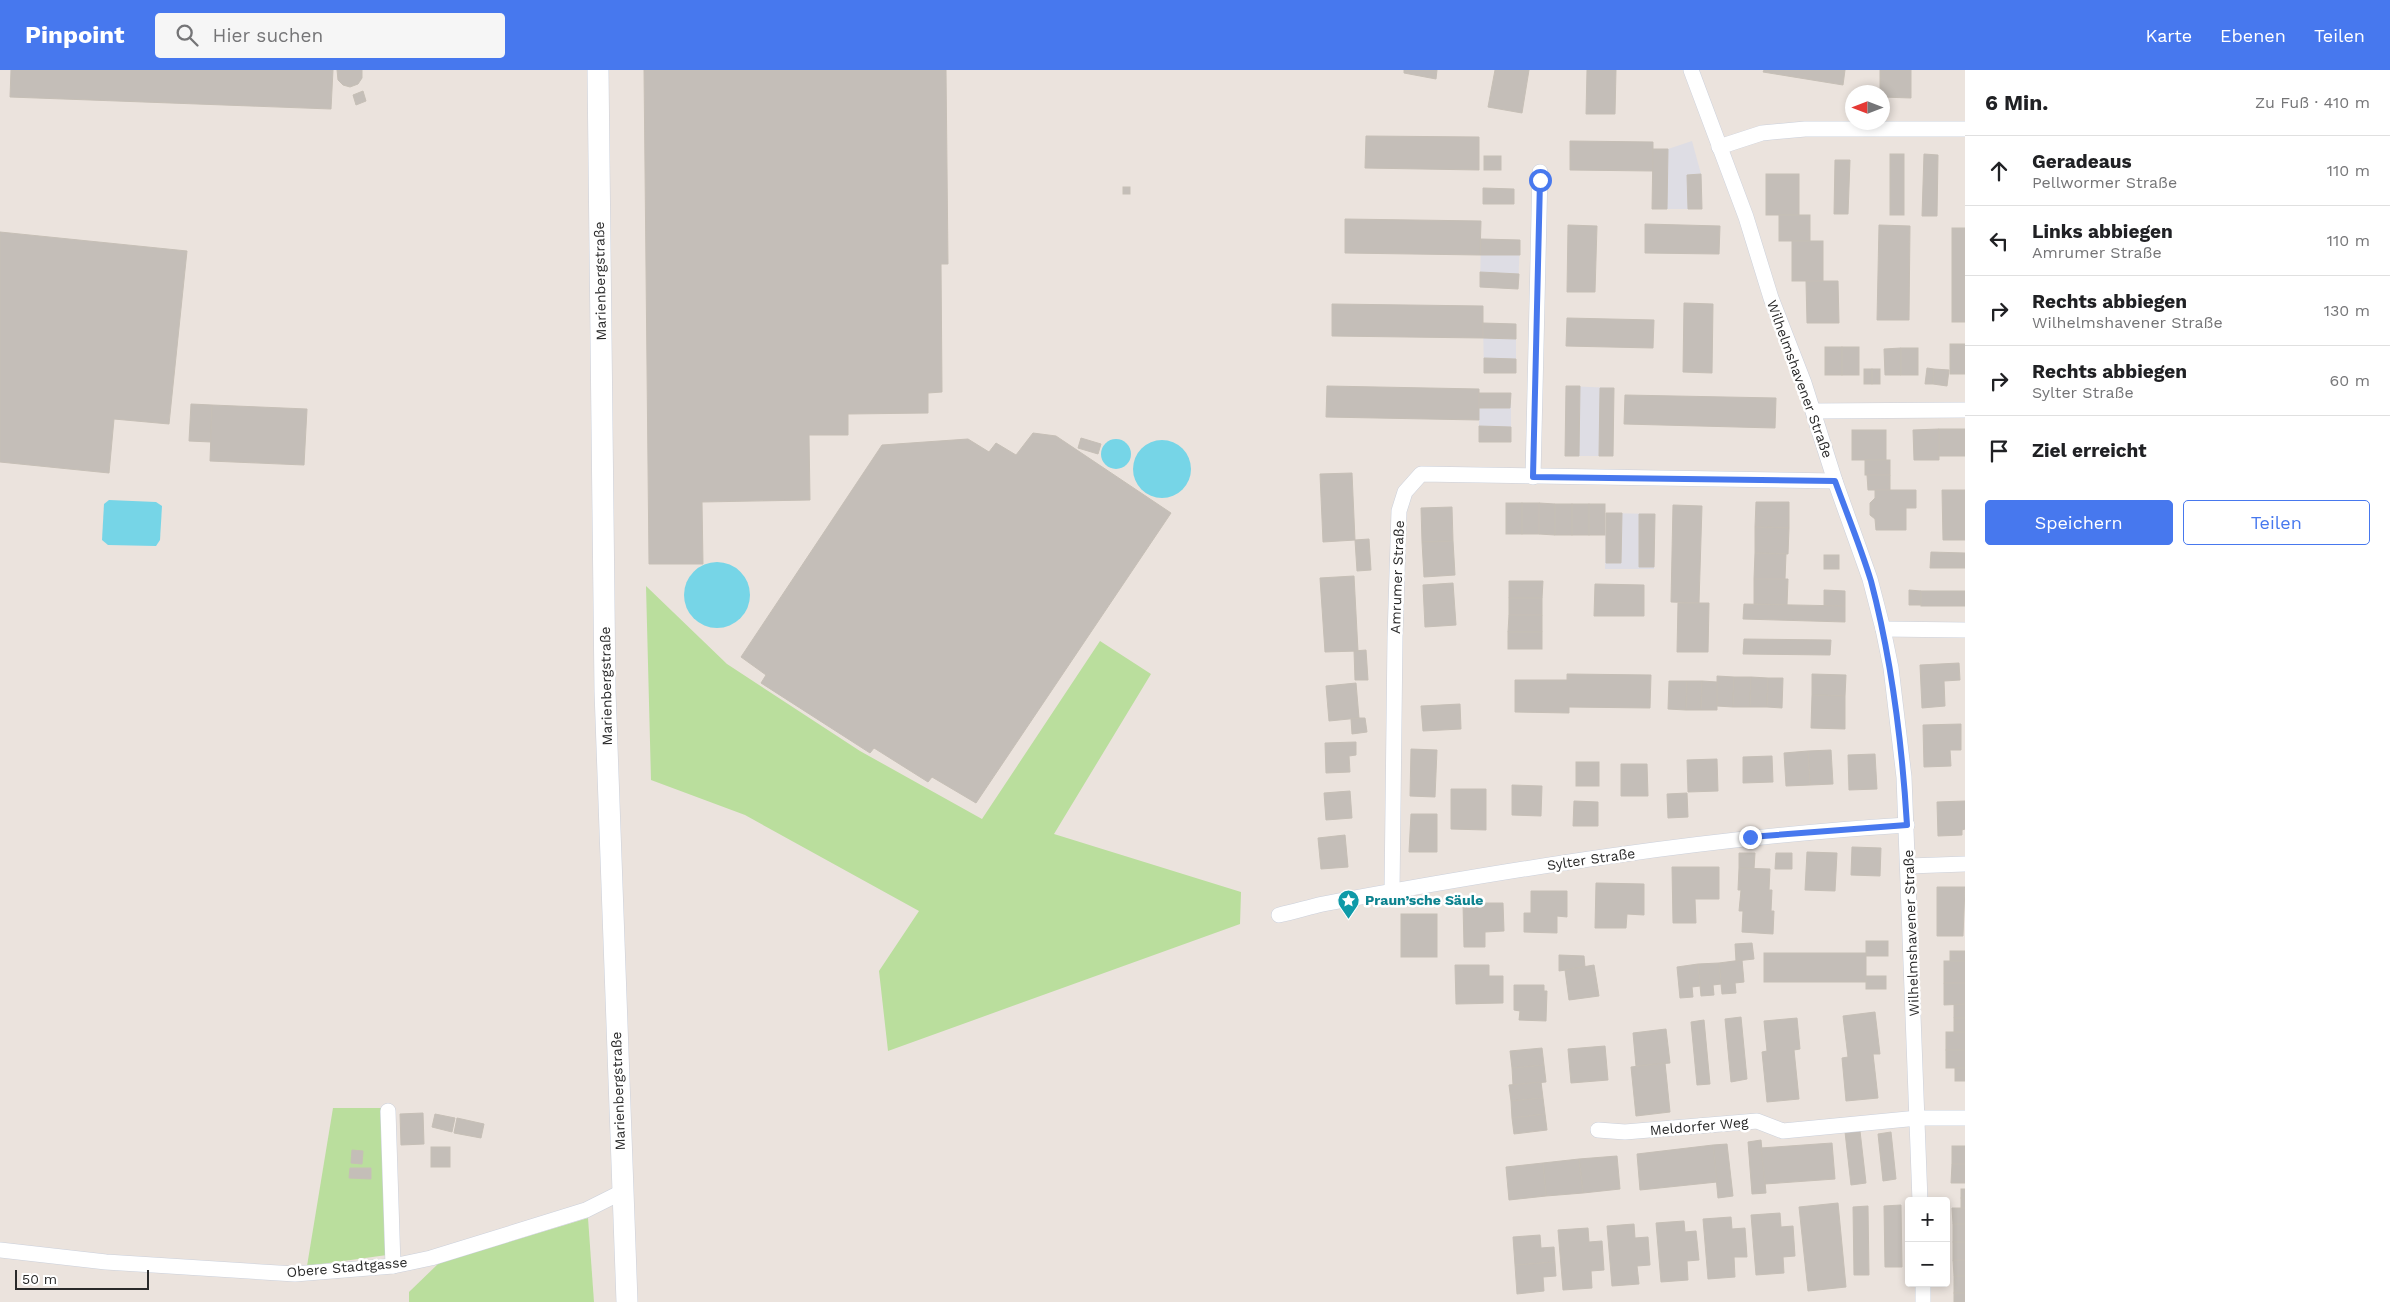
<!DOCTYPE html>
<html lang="de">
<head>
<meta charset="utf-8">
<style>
  body { margin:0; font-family:"Work Sans",sans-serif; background:#f6f6f6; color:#202124 }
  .controls { position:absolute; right:15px; bottom:15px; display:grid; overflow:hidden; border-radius:5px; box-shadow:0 2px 8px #0003 }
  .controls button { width:45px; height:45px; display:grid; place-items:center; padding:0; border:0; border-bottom:1px solid #e0e0e0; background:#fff; color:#202124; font:25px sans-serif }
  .compass { position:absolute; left:1845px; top:15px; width:45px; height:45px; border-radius:50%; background:#fff; box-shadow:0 2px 8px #0003; rotate:270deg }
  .scale { position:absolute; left:15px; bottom:12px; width:134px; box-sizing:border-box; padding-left:5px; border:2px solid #2a2a2a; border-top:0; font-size:14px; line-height:18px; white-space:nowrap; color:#2a2a2a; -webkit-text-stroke:4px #fff; paint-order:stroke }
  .stop { position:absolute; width:15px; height:15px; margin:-11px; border:4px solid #4778ee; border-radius:50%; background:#fff }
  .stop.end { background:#4778ee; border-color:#fff; box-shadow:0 1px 5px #0008 }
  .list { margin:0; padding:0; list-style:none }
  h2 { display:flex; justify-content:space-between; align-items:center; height:65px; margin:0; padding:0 20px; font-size:21px }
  h2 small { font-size:16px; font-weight:400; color:#757577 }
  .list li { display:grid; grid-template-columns:32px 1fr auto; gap:15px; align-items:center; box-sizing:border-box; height:70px; padding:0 20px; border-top:1px solid #e0e0e0 }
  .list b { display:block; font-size:19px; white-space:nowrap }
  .list p { margin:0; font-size:16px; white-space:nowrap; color:#757577 }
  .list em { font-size:16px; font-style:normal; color:#757577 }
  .actions { display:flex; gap:10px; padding:15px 20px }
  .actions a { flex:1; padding:11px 0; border:1px solid #4778ee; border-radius:5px; text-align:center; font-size:18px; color:#4778ee }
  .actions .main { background:#4778ee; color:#fff }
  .icon { flex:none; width:28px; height:28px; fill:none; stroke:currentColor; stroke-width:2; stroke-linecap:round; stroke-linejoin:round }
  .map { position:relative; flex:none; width:1965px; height:1232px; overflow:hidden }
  header { display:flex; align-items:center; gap:30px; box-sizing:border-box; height:70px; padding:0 25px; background:#4778ee; color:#fff }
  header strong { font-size:24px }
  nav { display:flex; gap:28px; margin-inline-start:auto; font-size:18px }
  .search { width:350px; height:45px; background:#f6f6f6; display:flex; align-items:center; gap:12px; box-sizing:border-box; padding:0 18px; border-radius:5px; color:#757577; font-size:19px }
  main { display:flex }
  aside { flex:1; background:#fff }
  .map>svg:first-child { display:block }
  .industrial { fill:#dedde4 }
  .green { fill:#bade9d }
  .water { fill:#76d5e7 }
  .building { fill:#c4beb8; stroke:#c6bfb6 }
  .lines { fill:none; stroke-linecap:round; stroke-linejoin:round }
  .street-casing { stroke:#cbd0db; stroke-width:16 }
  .secondary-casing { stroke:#cbd0db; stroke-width:22 }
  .street { stroke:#fff; stroke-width:15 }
  .secondary { stroke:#fff; stroke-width:21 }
  .route { stroke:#4778ee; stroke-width:6 }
  .labels { text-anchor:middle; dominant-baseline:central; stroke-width:5; stroke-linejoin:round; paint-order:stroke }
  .street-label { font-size:14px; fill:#2a2a2a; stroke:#fff }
  .culture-label { font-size:14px; font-weight:bold; fill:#0d838f; stroke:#fff; text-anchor:start }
</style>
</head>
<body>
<header>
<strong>Pinpoint</strong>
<div class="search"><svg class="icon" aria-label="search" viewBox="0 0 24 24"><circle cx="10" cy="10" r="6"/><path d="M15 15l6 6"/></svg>Hier suchen</div>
<nav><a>Karte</a><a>Ebenen</a><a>Teilen</a></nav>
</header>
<main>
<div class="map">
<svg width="1965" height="1232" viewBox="0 0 1965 1232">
  <rect width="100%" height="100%" fill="#ebe3dd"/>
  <g class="industrial">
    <path d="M1692 71 1701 104 1702 139H1652L1668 79Z"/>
    <path d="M1481 169 1520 170 1518 219 1480 217Z"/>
    <path d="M1483 253 1516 254V303H1484Z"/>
    <path d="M1566 316 1614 318 1613 386H1565Z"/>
    <rect x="1479" y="323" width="32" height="49"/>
    <path d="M1606 443 1655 444 1654 499H1605Z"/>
  </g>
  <g class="green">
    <path d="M646 516 727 594 860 681 982 749 1100 571 1151 604 1054 764 1241 822 1240 854 888 981 879 901 919 841 745 745 651 710Z"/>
    <path d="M333 1038H382L387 1185 307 1196Z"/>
    <path d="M588 1148 594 1232H409V1222L439 1193Z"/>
  </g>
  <g class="water">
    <circle cx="1116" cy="384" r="15"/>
    <circle cx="1162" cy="399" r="29"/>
    <path d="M109 430 156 432 162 436 160 470 156 476 108 475 102 470 104 434Z"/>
    <circle cx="717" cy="525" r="33"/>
  </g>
  <g class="building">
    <path d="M11 0H333L331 39 10 27Z"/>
    <path d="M337 0H362V8L358 14 350 17 343 15 338 10Z"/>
    <path d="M644 0H946L948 194H941L942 322 928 323V343L848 344V365H809L810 430 702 432 703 494H649Z"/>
    <path d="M1404 0H1437L1436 9 1404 3Z"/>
    <path d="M1495 0H1529L1522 43 1488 37Z"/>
    <path d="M1587 0H1616L1615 44H1586Z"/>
    <path d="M1764 0H1845L1843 15 1763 2Z"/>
    <path d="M1880 0H1911V28L1882 27V22H1880Z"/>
    <path d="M363 21 366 31 356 35 353 25Z"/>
    <path d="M1366 66 1479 67V100L1365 98Z"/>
    <path d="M1570 71 1653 72V101L1570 100Z"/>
    <path d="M1653 79H1668L1667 139H1652Z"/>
    <rect x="1890" y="84" width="14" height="61"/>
    <path d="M1924 84 1938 85 1937 146H1922Z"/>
    <rect x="1484" y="86" width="17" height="14"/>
    <path d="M1835 90H1850L1848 144H1834Z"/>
    <path d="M1701 104 1702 139H1688L1687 105Z"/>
    <rect x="1766" y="104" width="33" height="41"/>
    <rect x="1123" y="117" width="7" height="7"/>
    <path d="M1483 118 1514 119V134H1483Z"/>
    <rect x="1779" y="145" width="31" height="26"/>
    <path d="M1345 149 1481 151 1480 185 1345 183Z"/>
    <path d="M1645 154 1720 156 1719 184 1645 183Z"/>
    <path d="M1568 155 1597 156 1595 222H1567Z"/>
    <path d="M1879 155 1910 156 1909 250H1877Z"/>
    <rect x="1952" y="158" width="13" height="94"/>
    <path d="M0 162 187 181 169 354 114 349 109 403 0 392Z"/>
    <path d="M1481 169 1520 170V185H1480Z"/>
    <rect x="1792" y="171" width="31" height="40"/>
    <path d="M1480 202 1519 204 1518 219 1480 217Z"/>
    <path d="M1806 211H1838L1839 253H1807Z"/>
    <path d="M1684 233 1713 234 1712 303 1683 302Z"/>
    <path d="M1332 234 1483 236V268L1332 266Z"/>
    <path d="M1567 248 1654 250 1653 278 1566 276Z"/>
    <path d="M1483 253 1516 254V269L1483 268Z"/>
    <rect x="1950" y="274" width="15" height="30"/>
    <rect x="1825" y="277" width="17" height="28"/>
    <rect x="1842" y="277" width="17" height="28"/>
    <path d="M1901 278V305H1885L1884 279Z"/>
    <rect x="1901" y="278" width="17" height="27"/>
    <path d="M1484 288 1516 289V303H1484Z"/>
    <path d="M1927 298 1934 299 1933 314H1925Z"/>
    <rect x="1864" y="299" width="8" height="15"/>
    <rect x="1872" y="299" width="8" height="15"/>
    <path d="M1934 299 1949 300 1947 316 1933 314Z"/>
    <path d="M1327 316 1479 319V350L1326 347Z"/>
    <path d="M1566 316H1580L1579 386H1565Z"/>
    <path d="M1600 318H1614L1613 386H1599Z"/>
    <path d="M1479 323H1511L1510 338H1479Z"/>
    <path d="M1625 325 1776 328 1775 358 1624 354Z"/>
    <path d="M191 334 212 335 211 372 189 371Z"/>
    <path d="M212 335 307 339 304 395 210 391Z"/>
    <path d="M1479 356 1511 357V372H1479Z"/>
    <rect x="1939" y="359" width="26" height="27"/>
    <path d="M1939 359V390H1914L1913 360Z"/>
    <rect x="1852" y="360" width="34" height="30"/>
    <path d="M1033 363 1056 366 1171 443 976 733 932 707 928 712 874 678 870 683 761 613 766 605 741 587 882 375 968 369 989 382 996 373 1016 385Z"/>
    <path d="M1081 368 1101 374 1098 384 1078 378Z"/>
    <rect x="1865" y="390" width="25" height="15"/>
    <path d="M1352 403 1355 470 1323 472 1320 404Z"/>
    <path d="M1867 405H1890V420H1868Z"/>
    <path d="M1875 420H1916V438H1906V460H1876L1875 449 1870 445V433L1875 428Z"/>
    <path d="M1942 420H1965V470H1943Z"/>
    <path d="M1756 432H1789V458L1755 457Z"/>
    <rect x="1506" y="433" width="16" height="31"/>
    <rect x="1522" y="433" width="17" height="31"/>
    <path d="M1539 433 1555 434V465L1539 464Z"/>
    <rect x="1555" y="434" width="17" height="31"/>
    <rect x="1572" y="434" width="17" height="31"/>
    <rect x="1589" y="434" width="16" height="31"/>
    <path d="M1673 435 1702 436 1699 533 1671 532Z"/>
    <path d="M1452 437 1453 471 1422 472 1421 438Z"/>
    <path d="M1606 443H1622L1621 493H1606Z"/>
    <path d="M1639 444H1655L1654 497H1639Z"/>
    <path d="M1755 457 1789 458 1788 484 1755 483Z"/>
    <path d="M1369 469 1371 500 1357 501 1355 470Z"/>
    <path d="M1453 471 1455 505 1424 507 1422 472Z"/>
    <path d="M1931 482 1965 483V498H1930Z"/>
    <path d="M1755 483 1786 484 1785 509H1754Z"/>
    <rect x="1824" y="485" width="15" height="14"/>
    <path d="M1354 506 1358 581 1325 582 1320 508Z"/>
    <path d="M1754 509H1788L1787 535 1754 534Z"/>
    <path d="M1509 511H1543L1542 528H1509Z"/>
    <path d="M1453 513 1456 555 1425 557 1423 515Z"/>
    <path d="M1595 514 1644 515V546H1594Z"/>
    <path d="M1824 520 1845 521V536H1824Z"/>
    <path d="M1909 520 1921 521V535H1909Z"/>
    <rect x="1921" y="521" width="44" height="15"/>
    <rect x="1509" y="528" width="33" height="17"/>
    <path d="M1678 533H1709L1708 582H1677Z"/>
    <path d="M1744 534 1845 536V552L1743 549Z"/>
    <path d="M1509 545H1542V562H1508Z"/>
    <rect x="1508" y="562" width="34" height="17"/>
    <path d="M1744 569 1831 570 1830 585 1743 584Z"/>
    <path d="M1366 580 1368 610H1355L1354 581Z"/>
    <path d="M1959 593 1960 610 1944 611 1945 636 1922 638 1920 595Z"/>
    <path d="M1567 604 1651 605 1650 638 1569 637V643L1515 642V610H1567Z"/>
    <path d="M1812 604 1846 605 1845 626 1812 625Z"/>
    <path d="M1717 606 1734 607 1733 637 1717 636Z"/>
    <path d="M1734 607H1751L1750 637H1733Z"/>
    <path d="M1751 607 1768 608 1767 637H1750Z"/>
    <path d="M1768 608H1783L1782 638 1767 637Z"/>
    <path d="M1669 611H1687L1686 640 1668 639Z"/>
    <path d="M1687 611H1702L1701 640H1686Z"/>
    <path d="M1702 611 1717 612V640H1701Z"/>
    <path d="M1356 613 1359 648 1329 651 1326 616Z"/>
    <path d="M1812 625 1845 626V659L1811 658Z"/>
    <path d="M1460 634 1461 659 1423 661 1421 636Z"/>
    <path d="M1359 648H1365L1367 662 1352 664 1351 649Z"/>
    <path d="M1961 654V680H1950L1951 696 1924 697 1923 655Z"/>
    <path d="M1356 672V685L1349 686 1350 702 1326 703 1325 673Z"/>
    <path d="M1411 679 1437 680 1435 727 1410 726Z"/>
    <path d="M1831 680 1833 714 1810 715 1808 681Z"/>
    <path d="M1808 681 1810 715 1786 716 1784 683Z"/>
    <path d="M1875 684 1877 719 1849 720 1848 685Z"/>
    <path d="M1772 686 1773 712 1743 713V687Z"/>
    <path d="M1717 689 1718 721 1688 722 1687 690Z"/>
    <rect x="1576" y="692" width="23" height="24"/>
    <path d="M1621 694H1647L1648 726H1621Z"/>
    <path d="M1512 715 1542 716 1541 746 1512 745Z"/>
    <path d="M1451 719H1486V760L1451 759Z"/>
    <path d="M1350 721 1352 748 1326 750 1324 723Z"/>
    <path d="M1687 723 1688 747 1668 748 1667 724Z"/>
    <path d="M1574 731 1598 732V756H1573Z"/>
    <path d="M1965 731V759L1962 760V765L1938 766 1937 732Z"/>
    <path d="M1411 744H1437V782H1409Z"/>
    <path d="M1345 765 1348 797 1321 799 1318 768Z"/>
    <path d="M1852 777 1881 778 1880 806 1851 805Z"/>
    <path d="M1807 782 1837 783 1835 821 1805 820Z"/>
    <path d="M1739 783H1755L1754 799 1739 798Z"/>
    <path d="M1776 783H1792V799H1775Z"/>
    <path d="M1672 797H1719V829H1695L1696 853H1673Z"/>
    <path d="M1739 798 1770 799 1769 820H1772L1771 841H1774L1773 864 1742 862 1743 841H1739L1741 820H1738Z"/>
    <path d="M1596 813 1644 814V845L1627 844 1626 858H1595Z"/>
    <path d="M1937 817H1965L1963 866H1937Z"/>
    <path d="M1531 821H1567V847L1557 846V863L1524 862V843H1531Z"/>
    <path d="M1463 833H1503L1504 861 1485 862V877H1464Z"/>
    <rect x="1401" y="844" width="36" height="43"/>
    <rect x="1866" y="871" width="22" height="15"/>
    <path d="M1752 873 1754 889 1736 891 1735 874Z"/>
    <rect x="1950" y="881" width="15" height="10"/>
    <rect x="1764" y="883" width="102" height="29"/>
    <path d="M1559 885 1584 886 1585 897 1559 901Z"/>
    <path d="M1742 890 1744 912 1735 913 1736 923 1722 924 1719 893Z"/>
    <rect x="1944" y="891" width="21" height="22"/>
    <path d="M1719 893 1721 914 1713 915 1714 925 1701 926 1698 894Z"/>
    <path d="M1698 894 1700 916 1692 917 1693 927 1680 928 1677 897Z"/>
    <path d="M1455 895H1489V906H1503V933L1456 934Z"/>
    <path d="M1594 895 1599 926 1569 930 1565 900Z"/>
    <rect x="1866" y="906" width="20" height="13"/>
    <path d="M1944 913H1965V934L1944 935Z"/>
    <path d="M1514 915H1544V921H1547L1546 951 1519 950 1520 941 1514 940Z"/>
    <path d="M1965 934V948H1954V935Z"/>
    <path d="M1875 942 1880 984H1873L1878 1028 1846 1031 1842 988 1848 987 1843 946Z"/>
    <path d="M1741 947 1747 1009 1731 1012 1725 949Z"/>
    <path d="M1797 948 1800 979 1794 980 1799 1029 1767 1032 1762 982 1767 981 1764 951Z"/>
    <rect x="1954" y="948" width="11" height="14"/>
    <path d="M1704 950 1710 1014 1697 1015 1691 952Z"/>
    <path d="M1666 959 1670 993 1636 996 1633 963Z"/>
    <rect x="1946" y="962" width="19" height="18"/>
    <path d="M1605 976 1608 1010 1571 1013 1568 979Z"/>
    <path d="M1542 978 1544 995 1512 998 1510 981Z"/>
    <rect x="1946" y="980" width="19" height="18"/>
    <path d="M1665 993 1670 1042 1636 1046 1631 997Z"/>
    <path d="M1544 995 1546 1012 1513 1015 1512 998Z"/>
    <rect x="1955" y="998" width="10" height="13"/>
    <path d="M1541 1012 1543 1028 1511 1031 1509 1015Z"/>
    <path d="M1543 1028 1545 1044 1512 1048 1511 1031Z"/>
    <path d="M423 1043 424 1074 401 1075 400 1044Z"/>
    <path d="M435 1044 455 1048 452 1062 432 1057Z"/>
    <path d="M1545 1044 1547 1060 1514 1064 1512 1048Z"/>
    <path d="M457 1048 484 1054 481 1068 454 1063Z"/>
    <path d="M1860 1061 1866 1113 1851 1115 1845 1062Z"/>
    <path d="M1891 1062 1896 1109 1883 1111 1878 1064Z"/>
    <path d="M1761 1070 1766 1123 1752 1124 1748 1072Z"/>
    <path d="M1832 1073 1835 1109 1765 1114 1761 1078Z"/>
    <path d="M1727 1074 1733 1126 1718 1128 1713 1075Z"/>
    <path d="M1713 1075 1717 1112 1640 1120 1637 1084Z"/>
    <rect x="1952" y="1076" width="13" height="18"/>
    <rect x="431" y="1077" width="19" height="20"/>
    <path d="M352 1080 363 1081 362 1094 351 1093Z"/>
    <path d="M1617 1086 1620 1119 1583 1123 1579 1089Z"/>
    <path d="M1579 1089 1583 1123 1546 1126 1543 1093Z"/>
    <path d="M1543 1093 1546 1126 1509 1130 1506 1097Z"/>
    <path d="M1952 1094H1965V1113H1951Z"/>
    <path d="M350 1098H371V1109L349 1108Z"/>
    <rect x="1961" y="1119" width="4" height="9"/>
    <rect x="1961" y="1128" width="4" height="10"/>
    <path d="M1838 1133 1846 1217 1808 1221 1799 1137Z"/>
    <path d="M1901 1135 1902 1197H1885L1884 1136Z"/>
    <path d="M1868 1136 1869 1205H1854L1853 1137Z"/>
    <path d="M1952 1138H1965V1154H1953Z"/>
    <path d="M1780 1143 1781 1157 1793 1156 1795 1186 1783 1187 1784 1203 1756 1205 1751 1145Z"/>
    <path d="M1731 1147 1732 1159 1745 1158 1747 1187H1734L1735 1207 1708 1209 1703 1149Z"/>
    <path d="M1684 1151 1685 1162 1696 1161 1699 1190 1687 1191 1688 1210 1661 1212 1656 1153Z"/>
    <path d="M1634 1154 1635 1168 1648 1167 1650 1195 1637 1196 1639 1214 1612 1216 1607 1156Z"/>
    <rect x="1953" y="1154" width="12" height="18"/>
    <path d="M1588 1158 1589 1172 1602 1171 1604 1200 1591 1201 1592 1218 1563 1220 1558 1160Z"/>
    <path d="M1540 1165 1541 1178 1554 1177 1555 1192 1515 1195 1513 1167Z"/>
    <rect x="1953" y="1172" width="12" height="18"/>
    <path d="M1953 1190H1965V1206H1954Z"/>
    <path d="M1555 1192 1556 1206 1543 1207 1544 1221 1517 1224 1515 1195Z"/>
    <rect x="1954" y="1206" width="11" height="17"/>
    <rect x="1954" y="1223" width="11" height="9"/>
  </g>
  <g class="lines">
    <defs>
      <g id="street">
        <path d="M1691 0 1746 147 1771 228 1804 313 1835 411 1870 509 1883 559 1891 598 1904 707 1920 1131"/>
        <path d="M1719 77 1762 63 1805 59H1965"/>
        <path d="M1813 341 1965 340"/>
        <path d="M1533 407 1540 102"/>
        <path d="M1883 559 1965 560"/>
        <path d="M1909 796 1965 794"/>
        <path d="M1392 822 1395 567 1399 441 1405 422 1421 404 1835 411"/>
        <path d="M1279 845C1294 842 1309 837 1323 834 1516 798 1711 767 1907 755"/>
        <path d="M388 1041 393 1196"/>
        <path d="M1598 1060 1625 1062 1757 1051 1783 1061 1918 1048H1965"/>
        <path d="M0 1180 106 1192 295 1204 393 1196 431 1188 586 1140 622 1122"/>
        <path d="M1923 1213V1232"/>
      </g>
      <path id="secondary" d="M598 0 605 621 627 1232"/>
    </defs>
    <use href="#street" class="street-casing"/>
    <use href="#secondary" class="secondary-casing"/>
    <use href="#street" class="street"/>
    <use href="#secondary" class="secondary"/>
  </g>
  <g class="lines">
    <path class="route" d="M1540 110 1533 407 1835 411C1847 444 1861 478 1871 511 1892 591 1902 673 1907 755L1750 767"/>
  </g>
  <defs>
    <symbol id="sight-pin" viewBox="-11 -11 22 30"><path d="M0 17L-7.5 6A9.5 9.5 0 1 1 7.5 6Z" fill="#0f9aa8" stroke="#fff"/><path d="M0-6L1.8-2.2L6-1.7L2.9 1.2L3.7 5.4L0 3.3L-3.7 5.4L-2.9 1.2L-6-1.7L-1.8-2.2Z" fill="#fff"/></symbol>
  </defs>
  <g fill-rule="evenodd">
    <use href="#sight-pin" x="1336" y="818" width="25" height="34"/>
  </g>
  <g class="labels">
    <g class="street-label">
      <text transform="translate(600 211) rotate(-91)">Marienbergstraße</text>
      <text transform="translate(1800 309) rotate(70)">Wilhelmshavener Straße</text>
      <text transform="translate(1397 507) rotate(-88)">Amrumer Straße</text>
      <text transform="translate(606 616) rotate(-91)">Marienbergstraße</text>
      <text transform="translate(1591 789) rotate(-8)">Sylter Straße</text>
      <text transform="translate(1911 863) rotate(-92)">Wilhelmshavener Straße</text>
      <text transform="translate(618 1021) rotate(-92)">Marienbergstraße</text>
      <text transform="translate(1699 1056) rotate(-5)">Meldorfer Weg</text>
      <text transform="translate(347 1197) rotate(-5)">Obere Stadtgasse</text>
    </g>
    <g class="culture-label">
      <text x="1365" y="830">Praun’sche Säule</text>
    </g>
  </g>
</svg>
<div class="controls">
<button>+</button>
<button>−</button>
</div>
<svg class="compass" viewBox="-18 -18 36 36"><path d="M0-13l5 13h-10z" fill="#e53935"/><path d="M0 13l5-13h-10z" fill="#757577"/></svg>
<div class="scale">50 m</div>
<div class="stop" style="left:1540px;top:110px"></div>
<div class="stop end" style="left:1750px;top:767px"></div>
</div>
<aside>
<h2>6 Min.<small>Zu Fuß · 410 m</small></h2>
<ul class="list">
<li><svg class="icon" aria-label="ahead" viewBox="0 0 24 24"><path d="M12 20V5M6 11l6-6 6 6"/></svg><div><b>Geradeaus</b><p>Pellwormer Straße</p></div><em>110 m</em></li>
<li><svg class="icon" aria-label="left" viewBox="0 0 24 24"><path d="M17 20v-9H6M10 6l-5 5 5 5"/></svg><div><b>Links abbiegen</b><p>Amrumer Straße</p></div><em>110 m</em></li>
<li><svg class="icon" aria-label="right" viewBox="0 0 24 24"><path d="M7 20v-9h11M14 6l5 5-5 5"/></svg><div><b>Rechts abbiegen</b><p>Wilhelmshavener Straße</p></div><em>130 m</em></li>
<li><svg class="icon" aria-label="right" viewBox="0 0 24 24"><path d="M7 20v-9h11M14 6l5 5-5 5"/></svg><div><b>Rechts abbiegen</b><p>Sylter Straße</p></div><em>60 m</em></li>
<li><svg class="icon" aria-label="arrive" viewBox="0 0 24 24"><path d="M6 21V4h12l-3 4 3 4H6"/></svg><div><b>Ziel erreicht</b></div></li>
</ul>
<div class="actions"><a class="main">Speichern</a><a>Teilen</a></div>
</aside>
</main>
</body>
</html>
